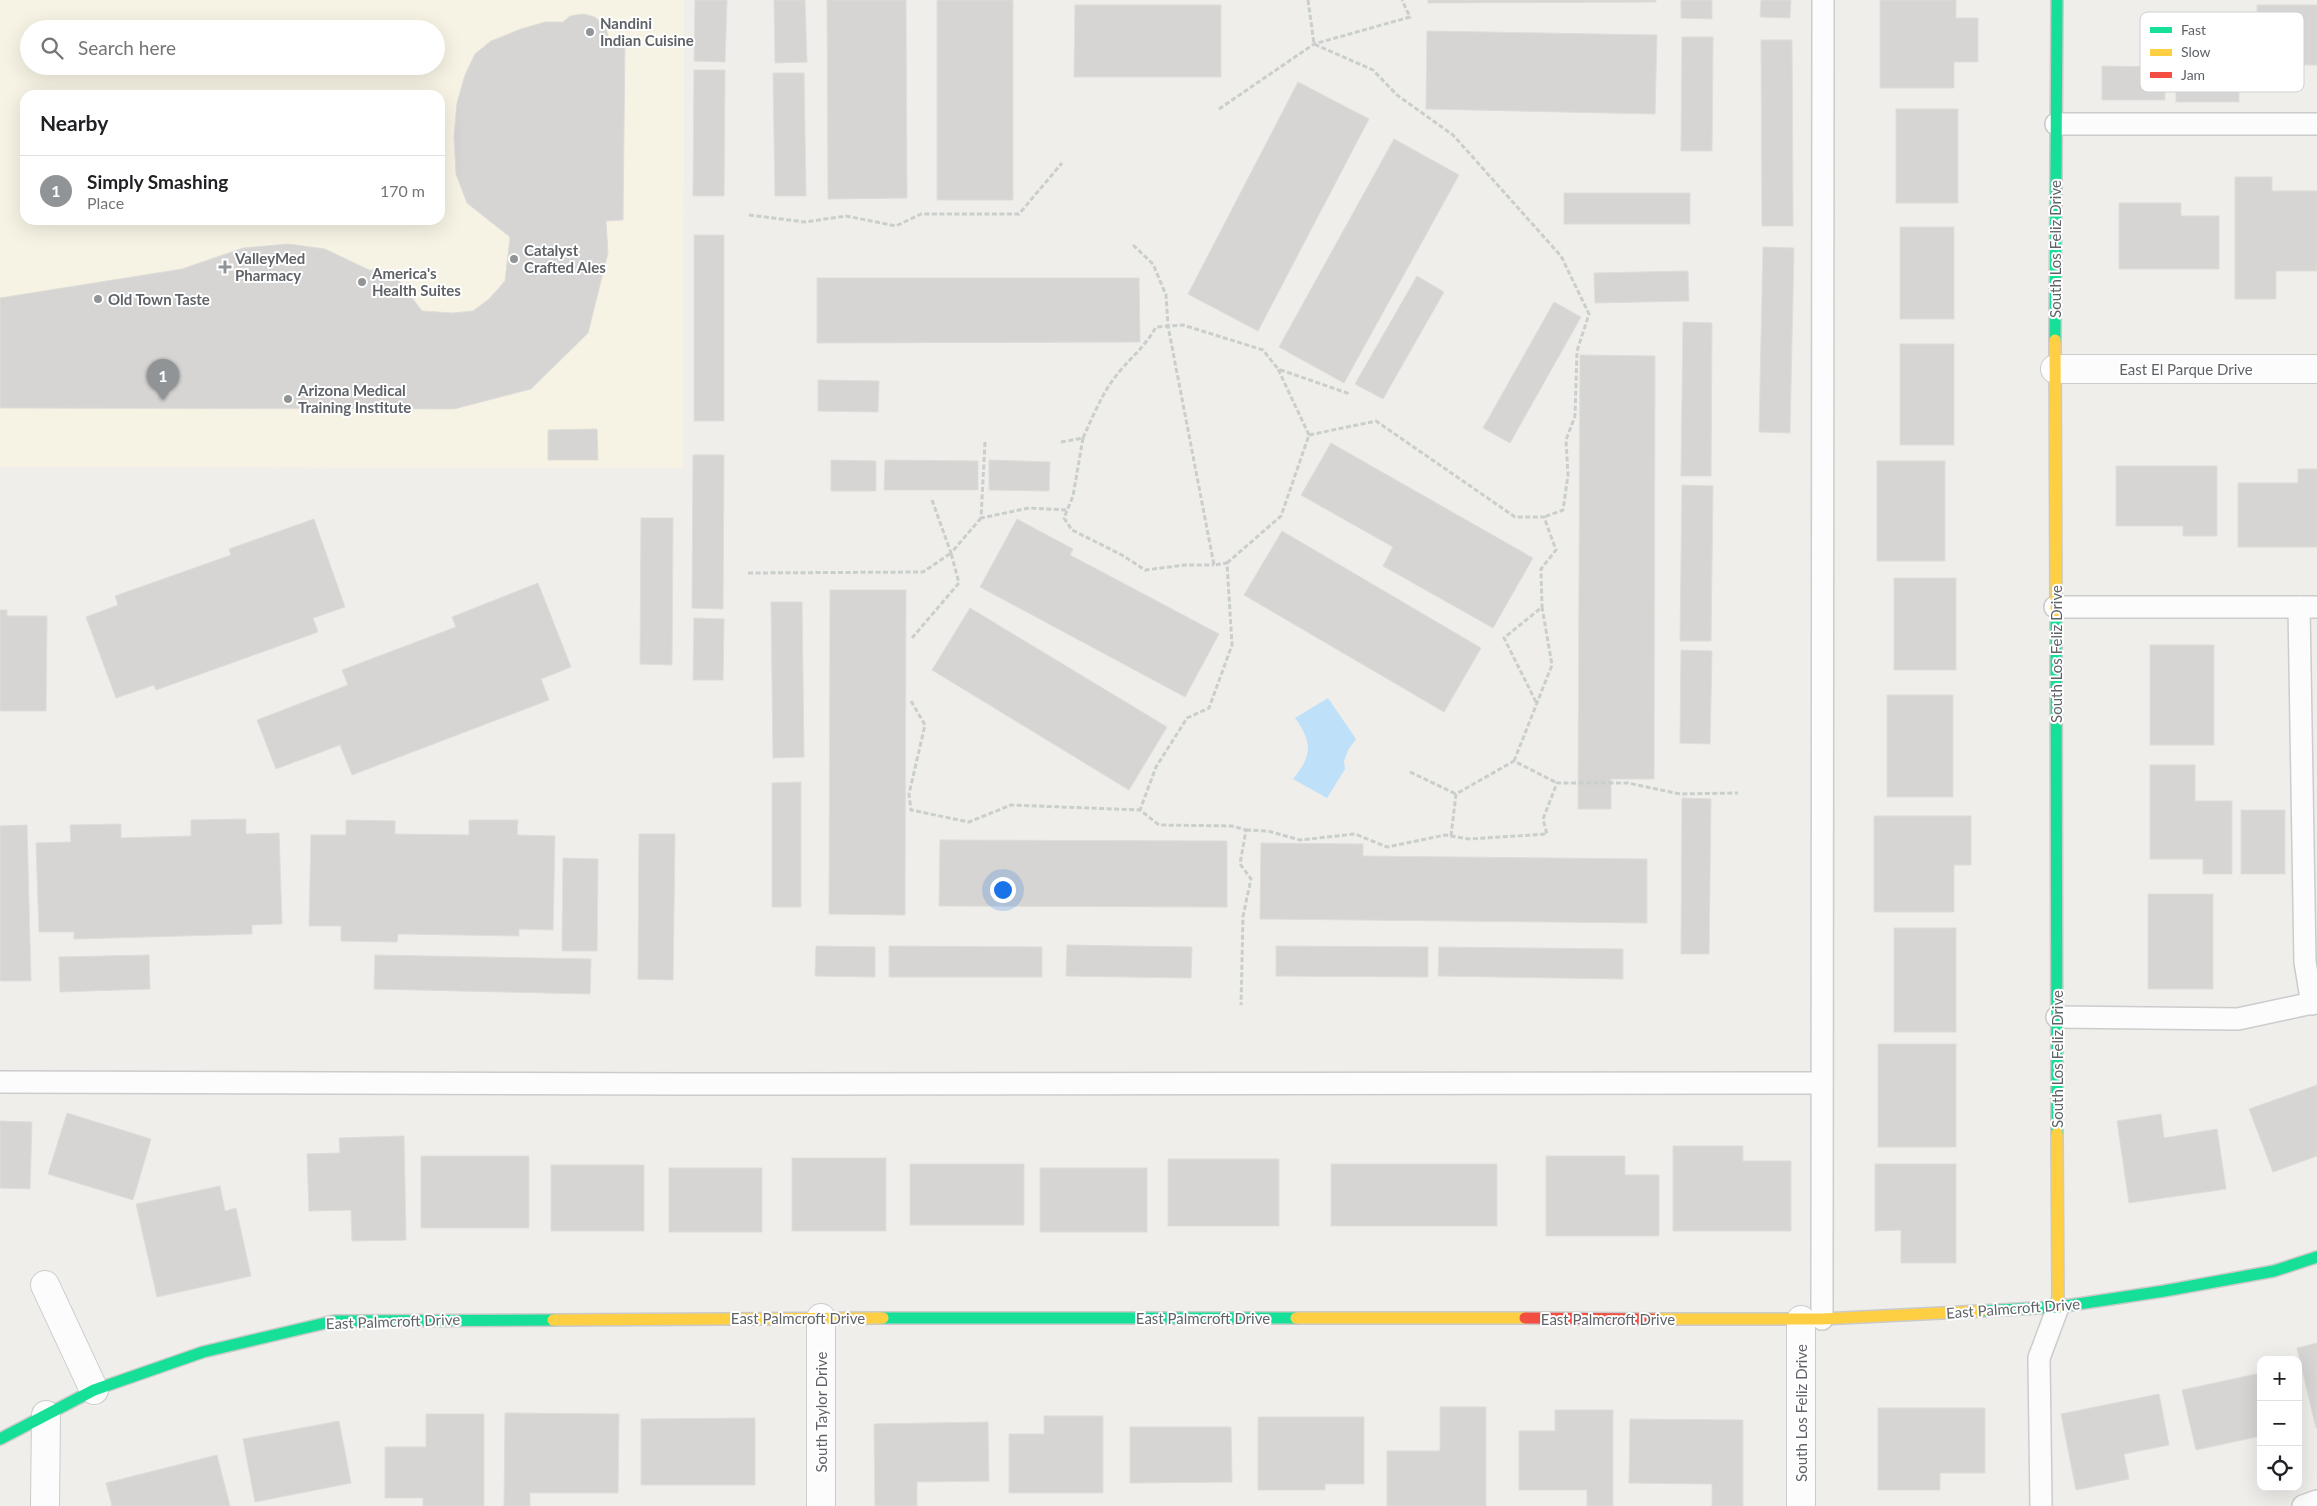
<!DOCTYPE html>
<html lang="en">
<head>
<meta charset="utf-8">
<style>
  body { margin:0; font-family:Lato,sans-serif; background:#f2f2f2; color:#202124 }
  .controls { position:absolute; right:15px; bottom:15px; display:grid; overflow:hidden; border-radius:10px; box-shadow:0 5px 20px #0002 }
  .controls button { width:45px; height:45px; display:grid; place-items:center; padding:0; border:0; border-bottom:1px solid #e0e0e0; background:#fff; color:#202124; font:25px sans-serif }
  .you { position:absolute; left:1002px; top:889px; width:18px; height:18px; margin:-12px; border:4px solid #fff; border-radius:50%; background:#1a73e8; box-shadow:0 0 0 8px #1a73e833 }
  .badge { display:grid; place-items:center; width:32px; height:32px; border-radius:50%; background:#919496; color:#fff; font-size:16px; font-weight:700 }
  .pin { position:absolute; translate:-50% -41px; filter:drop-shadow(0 1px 2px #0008) }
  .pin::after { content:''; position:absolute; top:26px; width:18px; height:15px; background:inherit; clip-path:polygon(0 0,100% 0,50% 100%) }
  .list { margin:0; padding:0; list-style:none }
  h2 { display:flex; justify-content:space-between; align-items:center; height:65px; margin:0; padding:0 20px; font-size:21px }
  h2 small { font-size:16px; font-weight:400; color:#757577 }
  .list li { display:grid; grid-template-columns:32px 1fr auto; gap:15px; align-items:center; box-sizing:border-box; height:70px; padding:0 20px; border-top:1px solid #e0e0e0 }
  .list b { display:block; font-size:19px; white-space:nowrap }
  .list p { margin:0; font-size:16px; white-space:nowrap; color:#757577 }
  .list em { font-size:16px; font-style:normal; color:#757577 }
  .icon { flex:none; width:28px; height:28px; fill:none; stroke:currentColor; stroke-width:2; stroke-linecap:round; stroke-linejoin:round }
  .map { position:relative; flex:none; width:2317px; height:1506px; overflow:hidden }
  .search { position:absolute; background:#fff; box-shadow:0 5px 20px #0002; left:20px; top:20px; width:425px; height:55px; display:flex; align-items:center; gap:12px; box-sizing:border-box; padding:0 18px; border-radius:28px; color:#757577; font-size:19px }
  .panel { position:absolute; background:#fff; box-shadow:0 5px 20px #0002; left:20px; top:90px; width:425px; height:135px; border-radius:15px }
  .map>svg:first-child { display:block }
  .commercial { fill:#f7f3e4; fill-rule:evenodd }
  .water { fill:#bfe0f9 }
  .building { fill:#d6d5d3; stroke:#deddd9 }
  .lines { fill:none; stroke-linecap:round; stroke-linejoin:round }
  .lane-casing { stroke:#cbcccc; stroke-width:24 }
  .street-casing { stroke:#cbcccc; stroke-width:30 }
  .fast-casing { stroke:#cacacb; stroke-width:14 }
  .slow-casing { stroke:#cacacb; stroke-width:14 }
  .jam-casing { stroke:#cacacb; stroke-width:14 }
  .path { stroke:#cacfcc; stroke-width:3; stroke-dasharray:5 2.5; stroke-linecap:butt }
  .lane { stroke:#fdfcfc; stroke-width:21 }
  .street { stroke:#fdfcfc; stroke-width:28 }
  .fast { stroke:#16e098; stroke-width:11 }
  .slow { stroke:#ffcf43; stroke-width:11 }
  .jam { stroke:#f24e42; stroke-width:11 }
  .poi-dot { fill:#919496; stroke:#fff; stroke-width:2 }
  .labels { text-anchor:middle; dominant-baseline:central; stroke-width:4; stroke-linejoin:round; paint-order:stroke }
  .poi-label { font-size:15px; font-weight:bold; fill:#5f6368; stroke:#fff; text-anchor:start }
  .street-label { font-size:15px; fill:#5f6368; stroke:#fff }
  .key { fill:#fff; stroke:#cfd0d2; stroke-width:1 }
  .key-label { font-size:14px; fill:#5f6368 }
</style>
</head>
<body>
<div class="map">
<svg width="2317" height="1506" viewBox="0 0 2317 1506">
  <rect width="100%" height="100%" fill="#efeeea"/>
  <path class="commercial" d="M0 0H684L683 468 0 467ZM29 29H436V66H29ZM25 95H440V220H25Z"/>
  <path class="water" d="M1328 698 1356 739 1348 750 1344 761 1345 769 1327 798 1293 779C1312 756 1313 743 1295 718Z"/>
  <g class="building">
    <path d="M695 0H727L725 62 694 61Z"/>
    <path d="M774 0H805L807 62 775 63Z"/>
    <path d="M827 0H906L907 198 828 199Z"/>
    <rect x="937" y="0" width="76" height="200"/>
    <path d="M1428 0H1656V2L1428 3Z"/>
    <path d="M1681 0H1712V19L1681 18Z"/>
    <path d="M1761 0H1791L1790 18 1760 17Z"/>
    <path d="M1880 0H1956V18H1978V62H1954V88H1880Z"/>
    <path d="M1075 5H1221V77H1074Z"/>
    <rect x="2257" y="5" width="60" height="60"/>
    <path d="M583 14 595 17 606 27 609 40H625L623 220 606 221 608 253 588 333 531 389 454 409 0 408V298L182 269 243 248 288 244 325 249 369 270H391L422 311 453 313 473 311 489 299 505 281 510 237 467 203 456 174 454 136 457 103 465 75 475 54 491 41 521 29 545 22H563L570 16Z"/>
    <path d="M1427 31 1657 35 1655 114 1426 109Z"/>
    <path d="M1682 37H1713L1712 151H1681Z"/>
    <path d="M1761 40H1792L1793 226H1762Z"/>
    <path d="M2102 66 2165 67V100H2102Z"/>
    <rect x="2176" y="67" width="63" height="35"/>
    <path d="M694 70H725L724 196H693Z"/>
    <path d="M773 73H804L806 196H775Z"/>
    <path d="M1298 82 1369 119 1258 331 1188 294Z"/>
    <rect x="1896" y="109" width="62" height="94"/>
    <path d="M1394 139 1459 175 1344 383 1279 347Z"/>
    <path d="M2235 177H2272V191H2317V271H2276V299H2235Z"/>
    <rect x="1564" y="193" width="126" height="31"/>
    <path d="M2119 203H2181V216H2219V269H2119Z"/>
    <rect x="1900" y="227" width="54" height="92"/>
    <rect x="694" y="235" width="30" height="186"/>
    <path d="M1763 247 1794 248 1790 433 1759 432Z"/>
    <path d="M1688 271 1689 301 1595 303 1594 273Z"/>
    <path d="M1417 276 1444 292 1383 399 1355 384Z"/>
    <path d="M817 278H1139L1140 342 817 343Z"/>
    <path d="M1554 302 1581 317 1510 443 1483 428Z"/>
    <path d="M1683 322 1712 323 1711 476H1681Z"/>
    <rect x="1900" y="344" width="54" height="101"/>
    <path d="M1580 355 1655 356 1654 779H1611V809H1578Z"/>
    <path d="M818 380 879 381 878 412 818 411Z"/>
    <path d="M597 429 598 460H548V430Z"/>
    <path d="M1331 443 1533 558 1493 628 1383 566 1393 547 1301 495Z"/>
    <path d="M693 455H724L723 609 692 608Z"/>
    <path d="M831 460 876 461V491H831Z"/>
    <path d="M885 460 978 461V490H884Z"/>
    <path d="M989 460 1050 462 1049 491 989 490Z"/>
    <rect x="1877" y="461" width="68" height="100"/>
    <path d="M2116 466H2217V536H2183V526H2116Z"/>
    <path d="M2298 469H2317V547H2238V483H2298Z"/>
    <path d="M1682 485 1713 486 1711 641H1680Z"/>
    <path d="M641 518H673L672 665 640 664Z"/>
    <path d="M314 519 345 607 313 618 318 632 156 690 154 685 116 698 86 617 118 605 115 596 231 555 229 549Z"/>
    <path d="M1017 519 1073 549 1070 555 1219 634 1185 697 980 587Z"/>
    <path d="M1282 531 1481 648 1444 712 1244 595Z"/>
    <rect x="1894" y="578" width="62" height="92"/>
    <path d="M538 583 571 667 541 679 549 700 352 775 340 745 276 769 257 720 348 685 342 670 456 627 452 617Z"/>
    <path d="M830 590H906L905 915 829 914Z"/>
    <path d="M771 602H802L804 757 773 758Z"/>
    <path d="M970 608 1167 727 1129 790 932 670Z"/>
    <path d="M0 610H7V616H47L46 711H0Z"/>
    <path d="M694 618 724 619 723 680H693Z"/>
    <rect x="2150" y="645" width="64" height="100"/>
    <path d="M1681 650 1712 651 1710 744 1680 743Z"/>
    <rect x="1887" y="695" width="66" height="102"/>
    <path d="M2150 765H2195V801H2232V874H2203V859H2150Z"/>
    <path d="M801 782V907H772V783Z"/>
    <path d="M1682 798 1711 799 1709 954H1681Z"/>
    <rect x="2241" y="810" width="44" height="64"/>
    <path d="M1874 816H1971V865H1954V912H1874Z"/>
    <path d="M246 819V834L279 833 282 924 252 925V934L74 939V932H39L36 843 71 842 70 825 121 824V838L191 836V820Z"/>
    <path d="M346 820 395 821V834L469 835V820H518L517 835 555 836 553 930 519 929V936L398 934 397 942 341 941V926H309L311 835H346Z"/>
    <path d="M27 825 31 981H0V826Z"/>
    <path d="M639 834H675L673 980 638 979Z"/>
    <path d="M940 840 1227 841V907L939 906Z"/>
    <path d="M1261 843 1363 844V856L1647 859V923L1260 919Z"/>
    <path d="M563 858 598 859 597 951H562Z"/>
    <rect x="2148" y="894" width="65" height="95"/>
    <rect x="1894" y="928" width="62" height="104"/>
    <path d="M1067 945 1192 947 1191 978 1066 976Z"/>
    <path d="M816 946 875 947V977L815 976Z"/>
    <path d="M889 946 1042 947V977H889Z"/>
    <path d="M1276 946 1428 947V977L1276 976Z"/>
    <path d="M1439 947 1623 949V979L1438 976Z"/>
    <path d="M149 955 150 989 60 992 59 957Z"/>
    <path d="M375 955 591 959 590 994 374 989Z"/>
    <rect x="1878" y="1044" width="78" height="103"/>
    <path d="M2317 1085V1156L2273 1172 2249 1109Z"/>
    <path d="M67 1113 151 1139 133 1200 48 1174Z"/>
    <path d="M2161 1114 2164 1138 2217 1129 2226 1189 2129 1203 2117 1121Z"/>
    <path d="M0 1121 32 1122 30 1189 0 1188Z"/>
    <path d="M404 1136 406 1240 352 1241 351 1210 309 1211 307 1154 340 1153 339 1138Z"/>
    <path d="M1673 1146H1743V1161H1791V1231H1673Z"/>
    <rect x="421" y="1156" width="108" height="72"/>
    <path d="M1546 1156H1625V1175H1659V1236H1546Z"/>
    <rect x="792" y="1158" width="94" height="73"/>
    <rect x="1168" y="1159" width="111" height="67"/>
    <rect x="910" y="1164" width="114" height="61"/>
    <rect x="1331" y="1164" width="166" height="62"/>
    <path d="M1875 1164H1956V1263H1901V1230L1875 1231Z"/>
    <rect x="551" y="1165" width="93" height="66"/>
    <rect x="669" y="1168" width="93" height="64"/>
    <rect x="1040" y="1168" width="107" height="64"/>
    <path d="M220 1186 225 1211 236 1208 251 1276 157 1297 136 1204Z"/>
    <path d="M2317 1343V1428H2316L2297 1348Z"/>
    <path d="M2261 1373V1436L2196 1450 2182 1390Z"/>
    <path d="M2159 1394 2169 1445 2124 1454 2129 1479 2076 1490 2061 1414Z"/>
    <path d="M1440 1407H1486V1506H1387V1451H1440Z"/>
    <path d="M1878 1408H1985V1473H1940V1490H1878Z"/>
    <path d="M1555 1410H1613V1506H1587V1490H1519V1431H1555Z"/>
    <path d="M505 1413 619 1414 618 1493H530V1506H504Z"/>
    <path d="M426 1414H484V1506H423V1498H385V1447H426Z"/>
    <path d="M1044 1416H1103V1493H1009V1434H1044Z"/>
    <path d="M1258 1417H1364V1484H1325V1490H1258Z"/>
    <path d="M755 1418V1485H641V1419Z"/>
    <path d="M1630 1419 1743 1420V1506H1712V1484L1629 1483Z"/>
    <path d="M339 1421 351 1483 255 1502 243 1439Z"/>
    <path d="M988 1422 989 1481 917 1482V1506H875L874 1424Z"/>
    <path d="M1130 1427H1231L1232 1482 1130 1483Z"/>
    <path d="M217 1455 230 1506H112L106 1483Z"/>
  </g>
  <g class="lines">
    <defs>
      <g id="lane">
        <path d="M2056 124H2317"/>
        <path d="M2055 607H2317"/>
        <path d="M2299 607 2305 962 2312 1004"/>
        <path d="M2057 1017 2238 1019 2317 1002"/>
        <path d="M0 1082 686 1084 1822 1083"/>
        <path d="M1822 1319 1823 0"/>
        <path d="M2041 1506 2039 1358 2058 1307"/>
        <path d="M2303 1506 2317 1501"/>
      </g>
      <g id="street">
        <path d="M2055 369H2317"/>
        <path d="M45 1285 94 1390"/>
        <path d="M1801 1320V1506"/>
        <path d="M45 1506 46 1415"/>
        <path d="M821 1506V1318"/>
      </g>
      <g id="fast">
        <path d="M2055 340 2057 0"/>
        <path d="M2056 615 2057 1133"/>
        <path d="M1981 1311 2058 1307 2164 1291 2274 1271 2317 1257"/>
        <path d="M883 1318H1296"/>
        <path d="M0 1439 94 1390 203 1352 334 1321 553 1320"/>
      </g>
      <g id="slow">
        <path d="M2055 340 2056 615"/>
        <path d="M2057 1133 2058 1307"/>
        <path d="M1296 1318H1525"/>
        <path d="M1654 1319H1822L1981 1311"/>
        <path d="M553 1320 883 1318"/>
      </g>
      <path id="jam" d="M1525 1318 1654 1319"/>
    </defs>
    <use href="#lane" class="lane-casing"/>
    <use href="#street" class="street-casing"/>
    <use href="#fast" class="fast-casing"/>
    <use href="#slow" class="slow-casing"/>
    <use href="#jam" class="jam-casing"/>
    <g class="path">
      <path d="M1308 0 1314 44 1373 70 1397 95 1453 135 1561 256 1589 314 1577 351 1575 416 1566 440 1568 475 1563 510 1544 517"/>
      <path d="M1219 109 1314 44 1410 17 1402 0"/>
      <path d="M749 215 805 222 846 216 896 226 921 214H1019L1062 163"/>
      <path d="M1133 245 1153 264 1166 295 1168 326 1214 565 1227 563 1232 645 1209 708 1187 718 1156 767 1140 810 1159 825 1232 826 1246 830 1240 864 1251 879 1243 916 1241 1005"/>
      <path d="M1309 435 1278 369 1350 394"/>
      <path d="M1083 438 1073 496 1064 518 1072 530 1122 555 1145 570 1185 565H1214"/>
      <path d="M985 442 981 518 1029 508 1067 510"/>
      <path d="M1061 442 1083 438C1093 416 1103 391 1119 372 1133 355 1144 348 1156 327L1183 325 1263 350 1278 369"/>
      <path d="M932 500 951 553 981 518"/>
      <path d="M1227 563 1281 516 1309 435 1376 421 1515 517H1544L1556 550 1541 569 1542 607"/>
      <path d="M748 573 923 572 951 553 959 583 912 638"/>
      <path d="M911 701 925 725 909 794 911 810 969 822 1011 805 1140 810"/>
      <path d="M1514 761 1552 665 1542 607 1504 638 1537 704"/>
      <path d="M1410 772 1456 794"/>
      <path d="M1246 830 1268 831 1300 840 1355 834 1387 847 1445 835 1469 839 1547 834 1543 819 1557 783H1628L1680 794 1738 793"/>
      <path d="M1451 836 1456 794 1514 761 1557 783"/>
    </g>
    <use href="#lane" class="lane"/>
    <use href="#street" class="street"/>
    <use href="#fast" class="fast"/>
    <use href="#slow" class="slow"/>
    <use href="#jam" class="jam"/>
  </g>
  <g class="poi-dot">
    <circle cx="590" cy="32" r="5"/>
    <circle cx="514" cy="259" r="5"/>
    <path d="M222.5 259.5h5v5h5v5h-5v5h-5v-5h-5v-5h5z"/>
    <circle cx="362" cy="282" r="5"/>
    <circle cx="98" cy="299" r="5"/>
    <circle cx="288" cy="399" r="5"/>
  </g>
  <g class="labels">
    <g class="poi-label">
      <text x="600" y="23">Nandini<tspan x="600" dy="17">Indian Cuisine</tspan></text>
      <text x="524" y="250">Catalyst<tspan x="524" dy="17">Crafted Ales</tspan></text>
      <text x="235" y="258">ValleyMed<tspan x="235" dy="17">Pharmacy</tspan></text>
      <text x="372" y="273">America's<tspan x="372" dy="17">Health Suites</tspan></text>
      <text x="108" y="299">Old Town Taste</text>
      <text x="298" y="390">Arizona Medical<tspan x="298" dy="17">Training Institute</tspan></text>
    </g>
    <g class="street-label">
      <text transform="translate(2055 249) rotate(-90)">South Los Feliz Drive</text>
      <text x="2186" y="369">East El Parque Drive</text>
      <text transform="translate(2056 654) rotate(-90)">South Los Feliz Drive</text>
      <text transform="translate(2057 1059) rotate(-90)">South Los Feliz Drive</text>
      <text transform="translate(2013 1308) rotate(-4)">East Palmcroft Drive</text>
      <text x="798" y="1318">East Palmcroft Drive</text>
      <text x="1203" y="1318">East Palmcroft Drive</text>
      <text x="1608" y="1319">East Palmcroft Drive</text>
      <text transform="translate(393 1321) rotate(-2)">East Palmcroft Drive</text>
      <text transform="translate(821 1412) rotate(-90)">South Taylor Drive</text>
      <text transform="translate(1801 1413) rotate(-90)">South Los Feliz Drive</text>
    </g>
  </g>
  <rect x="2140" y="12" width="164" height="80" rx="8" class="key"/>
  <rect x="2150" y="27" width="22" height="6" fill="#16e098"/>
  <rect x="2150" y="49" width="22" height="7" fill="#ffcf43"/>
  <rect x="2150" y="72" width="22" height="6" fill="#f24e42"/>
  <g class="key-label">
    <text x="2181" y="35">Fast</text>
    <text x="2181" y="57">Slow</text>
    <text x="2181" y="80">Jam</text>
  </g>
</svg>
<div class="controls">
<button>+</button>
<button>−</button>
<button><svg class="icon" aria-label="locate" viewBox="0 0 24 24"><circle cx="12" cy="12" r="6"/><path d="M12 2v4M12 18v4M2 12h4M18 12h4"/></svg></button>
</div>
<div class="you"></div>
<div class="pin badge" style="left:163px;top:400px">1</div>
<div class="search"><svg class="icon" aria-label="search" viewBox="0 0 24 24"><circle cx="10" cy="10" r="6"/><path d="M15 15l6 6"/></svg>Search here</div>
<section class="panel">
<h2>Nearby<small></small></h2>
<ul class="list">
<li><span class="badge">1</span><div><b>Simply Smashing</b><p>Place</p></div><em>170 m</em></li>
</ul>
</section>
</div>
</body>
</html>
